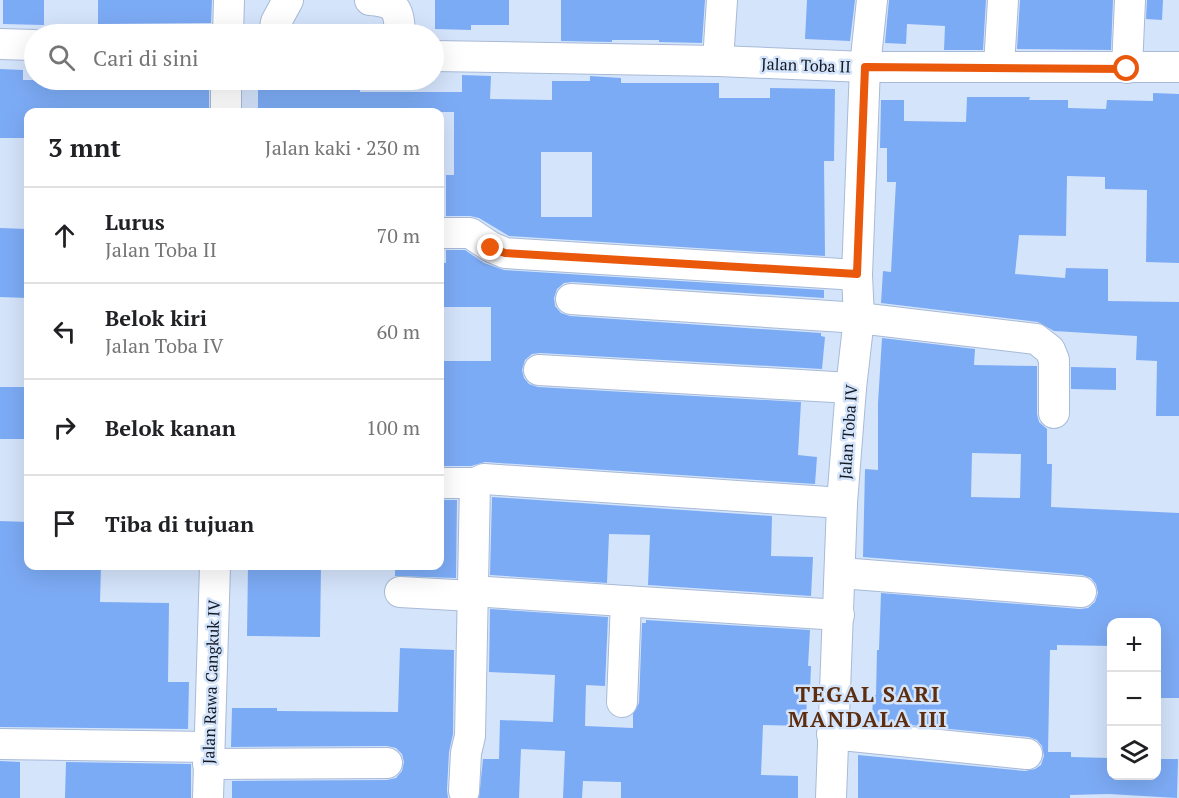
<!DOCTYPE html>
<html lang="id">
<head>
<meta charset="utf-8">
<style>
  body { margin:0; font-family:"PT Serif",serif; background:#f2f2f2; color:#202124 }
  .controls { position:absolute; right:18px; bottom:18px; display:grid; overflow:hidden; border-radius:12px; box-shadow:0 6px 24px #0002 }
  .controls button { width:54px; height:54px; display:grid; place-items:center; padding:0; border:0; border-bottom:2px solid #e0e0e0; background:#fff; color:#202124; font:30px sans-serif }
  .stop { position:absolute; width:18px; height:18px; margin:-14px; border:4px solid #ea580c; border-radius:50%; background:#fff }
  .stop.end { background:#ea580c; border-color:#fff; box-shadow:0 2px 6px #0008 }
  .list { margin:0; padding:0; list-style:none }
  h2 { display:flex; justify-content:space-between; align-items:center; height:78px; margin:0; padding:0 24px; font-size:26px }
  h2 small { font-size:20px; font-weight:400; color:#757577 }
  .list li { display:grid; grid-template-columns:39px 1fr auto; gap:18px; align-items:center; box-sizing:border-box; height:96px; padding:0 24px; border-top:2px solid #e0e0e0 }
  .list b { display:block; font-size:22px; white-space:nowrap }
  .list p { margin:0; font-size:20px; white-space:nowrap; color:#757577 }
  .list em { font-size:20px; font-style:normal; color:#757577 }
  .icon { flex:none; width:33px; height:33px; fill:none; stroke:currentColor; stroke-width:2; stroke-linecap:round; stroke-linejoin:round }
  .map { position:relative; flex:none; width:1179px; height:798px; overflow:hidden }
  .search { position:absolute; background:#fff; box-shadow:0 6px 24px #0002; left:24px; top:24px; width:420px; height:66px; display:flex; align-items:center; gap:15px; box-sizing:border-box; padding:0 21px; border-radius:33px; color:#757577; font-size:22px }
  .panel { position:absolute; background:#fff; box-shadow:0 6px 24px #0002; left:24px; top:108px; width:420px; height:462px; border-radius:12px }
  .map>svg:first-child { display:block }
  .building { fill:#7cabf5; fill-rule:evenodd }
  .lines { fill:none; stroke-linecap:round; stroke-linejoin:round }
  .minor-casing { stroke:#a8bad7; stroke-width:32 }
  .minor { stroke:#fff; stroke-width:30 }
  .route { stroke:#ea580c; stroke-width:8 }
  .labels { text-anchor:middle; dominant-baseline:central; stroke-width:5; stroke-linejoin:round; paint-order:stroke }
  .street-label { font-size:16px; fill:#121823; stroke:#d4e4fb }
  .district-label { font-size:22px; font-weight:bold; letter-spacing:1.5px; fill:#5c2d0f; stroke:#d4e4fb }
</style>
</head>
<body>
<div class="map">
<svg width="1179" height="798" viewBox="0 0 1179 798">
  <rect width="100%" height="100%" fill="#d4e4fb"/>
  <g class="building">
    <path d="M3 0H44V25L3 24Z"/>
    <path d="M98 0H212L211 23 98 24Z"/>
    <path d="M435 0H509V25H471V30L435 29Z"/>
    <path d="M561 0H705L702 43 659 42V40H612V42L561 41Z"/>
    <path d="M807 0H855L850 41 805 39Z"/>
    <path d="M889 0H986L983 50H944L945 26 907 24 906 44 885 43Z"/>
    <path d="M1020 0H1113L1111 50 1017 49Z"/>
    <path d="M1147 0H1163L1162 20 1146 19Z"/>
    <path d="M0 69 23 70V80H209V112H28V138H0Z"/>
    <path d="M462 75 491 76 490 99 552 100V81H590V76L621 78V83H719V98H770V88L835 89 834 161H824L825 256 509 236 479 218 470 216H446V175H454V112H258V80L360 81V92H462ZM541 152H592V217H541Z"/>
    <path d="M1153 93 1179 94V263L1146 262 1147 190 1105 189V177L1067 176 1066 236 1019 235 1015 274 1065 278 1066 268 1108 269V301L1179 302V416H1156L1157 361 1136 360 1137 336 1054 331 1038 322 881 303 883 271 891 272 896 182H887V148H880L881 100H904V121L966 122 967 97H1030L1029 100H1068V108L1106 109 1107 100 1153 101Z"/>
    <path d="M0 228 28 229V298L0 297Z"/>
    <path d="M446 250H465L484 263 504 270 824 290V298L572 282 564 283 557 289 554 298 555 306 561 313 570 316 821 333V336L825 337 822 369 540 353 532 354 525 360 522 370 524 378 529 384 538 387 801 402 798 455 817 457 815 484 485 462 471 466H440V361H491V307H440V263H446Z"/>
    <path d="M882 338 975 349 974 365 1037 366V414L1039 422 1047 429V464H1052L1051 507 1179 513V698H1156V622H1112V646L1057 645V650H1050L1048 752H1071V757L1110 758 1109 776H1156V759H1178L1177 798 1109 794 1070 795V798H858V755L1025 771 1035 769 1041 765 1044 756 1042 746 1037 740 1029 737 872 721 873 695H876L877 650H879L881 593 1080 609 1088 608 1095 602 1098 593 1096 584 1091 578 1082 575 863 557 865 469 878 470V403ZM972 453 1021 454 1020 498 971 497Z"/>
    <path d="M1071 367 1116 368V390L1071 389Z"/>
    <path d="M0 387H28L27 439H0Z"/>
    <path d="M492 497 772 516 771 556 813 557 811 596 648 585 650 535 609 534 607 583 490 575Z"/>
    <path d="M440 500H457L456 578 395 576V566H440Z"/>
    <path d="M0 521 28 522V566H101L100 602 169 603 168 682H189L188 729 0 727Z"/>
    <path d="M248 566H321L320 637 247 636Z"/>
    <path d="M490 609 608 617 605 686 586 685 585 726 633 728V714L639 703 642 623H646V620L810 630 808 666H811L810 692H807L806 726 763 725 761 775 798 776V798H621V782L583 781 582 798H563L565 751 521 749 519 798H479L483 759H499L500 720 553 722 555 675 489 672Z"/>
    <path d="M400 648 454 650 453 734 449 752 447 790 448 798H232V781L387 780 396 778 402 771 404 762 402 754 396 748 387 746 231 747 232 708H277V711L398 712Z"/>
    <path d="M0 761 20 762V798H0Z"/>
    <path d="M66 762 191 764V798H65Z"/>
  </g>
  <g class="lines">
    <defs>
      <g id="minor">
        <path d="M370 0C396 2 399 9 400 34"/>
        <path d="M228 34 229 0"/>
        <path d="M274 34 276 22 288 0"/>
        <path d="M0 44 34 45"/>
        <path d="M434 56 718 61 865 67H1179"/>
        <path d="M718 61 722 0"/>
        <path d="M999 66 1003 0"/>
        <path d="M1127 68 1130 0"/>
        <path d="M226 112V80"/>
        <path d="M440 233H470L491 247 505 253 857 275"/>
        <path d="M571 299 859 318 1036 339 1050 350 1054 360V413"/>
        <path d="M539 370 851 388"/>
        <path d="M440 483H475L484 479 842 503"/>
        <path d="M841 573 1081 592"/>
        <path d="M472 591 839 615"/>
        <path d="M400 592 472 596"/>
        <path d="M622 702 626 601"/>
        <path d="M832 734 1027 754"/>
        <path d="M0 744 209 747"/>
        <path d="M208 764 387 763"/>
        <path d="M464 791 466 753 470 736 475 483"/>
        <path d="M208 798 215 566"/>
        <path d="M831 798 842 503 851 388 859 318 857 275 865 67 872 0"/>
      </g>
    </defs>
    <use href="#minor" class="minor-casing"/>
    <use href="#minor" class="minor"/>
  </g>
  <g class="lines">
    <path class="route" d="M491 248 505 253 857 274 865 67 1127 69"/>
  </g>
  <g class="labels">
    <g class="street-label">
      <text transform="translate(806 65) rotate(2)">Jalan Toba II</text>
      <text transform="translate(848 432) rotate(-86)">Jalan Toba IV</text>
      <text transform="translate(211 682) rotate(-88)">Jalan Rawa Cangkuk IV</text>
    </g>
    <g class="district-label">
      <text x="868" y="693">TEGAL SARI<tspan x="868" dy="25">MANDALA III</tspan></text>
    </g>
  </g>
</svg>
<div class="controls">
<button>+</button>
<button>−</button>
<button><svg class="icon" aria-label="layers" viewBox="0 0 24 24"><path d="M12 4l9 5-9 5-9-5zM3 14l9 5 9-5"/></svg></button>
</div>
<div class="stop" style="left:1127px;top:69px"></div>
<div class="stop end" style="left:491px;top:248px"></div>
<div class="search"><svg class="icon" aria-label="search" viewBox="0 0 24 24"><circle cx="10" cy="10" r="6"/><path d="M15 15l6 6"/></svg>Cari di sini</div>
<section class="panel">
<h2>3 mnt<small>Jalan kaki · 230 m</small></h2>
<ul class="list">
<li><svg class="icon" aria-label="ahead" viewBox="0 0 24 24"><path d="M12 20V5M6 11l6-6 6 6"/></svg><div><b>Lurus</b><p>Jalan Toba II</p></div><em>70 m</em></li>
<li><svg class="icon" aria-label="left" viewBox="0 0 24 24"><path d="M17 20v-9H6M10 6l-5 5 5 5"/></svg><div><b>Belok kiri</b><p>Jalan Toba IV</p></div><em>60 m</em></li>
<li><svg class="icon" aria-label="right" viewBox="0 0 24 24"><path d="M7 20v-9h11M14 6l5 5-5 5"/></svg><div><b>Belok kanan</b></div><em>100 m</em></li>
<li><svg class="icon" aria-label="arrive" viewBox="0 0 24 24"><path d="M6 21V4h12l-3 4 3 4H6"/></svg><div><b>Tiba di tujuan</b></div></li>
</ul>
</section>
</div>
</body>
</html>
